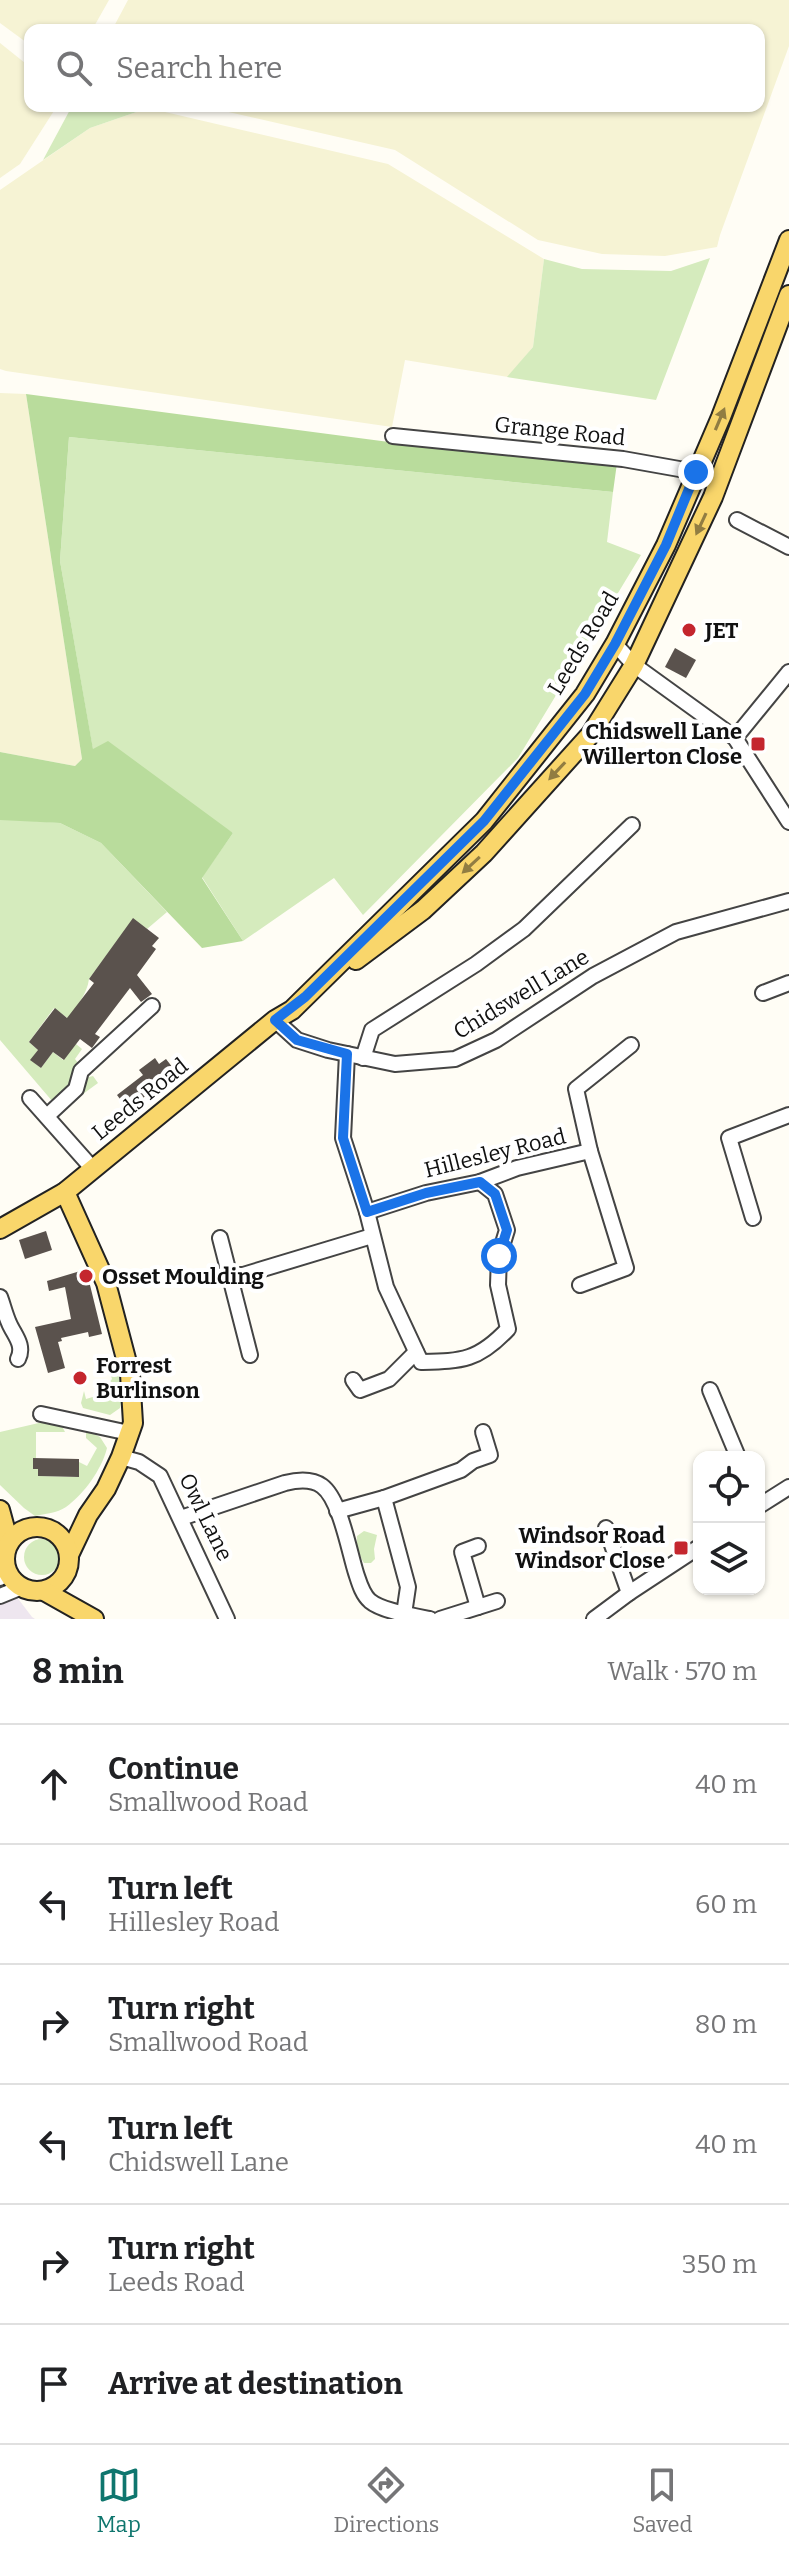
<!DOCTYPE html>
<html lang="en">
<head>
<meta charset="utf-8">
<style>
  body { margin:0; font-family:Bitter,serif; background:#f6f6f6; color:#202124 }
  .controls { position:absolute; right:24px; bottom:24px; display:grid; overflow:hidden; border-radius:16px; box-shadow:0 2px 6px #0004 }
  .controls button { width:72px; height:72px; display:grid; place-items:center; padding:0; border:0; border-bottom:2px solid #e0e0e0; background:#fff; color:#202124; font:40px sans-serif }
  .stop { position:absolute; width:24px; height:24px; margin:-18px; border:6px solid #1a73e8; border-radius:50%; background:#fff }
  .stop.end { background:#1a73e8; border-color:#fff; box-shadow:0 2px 8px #0008 }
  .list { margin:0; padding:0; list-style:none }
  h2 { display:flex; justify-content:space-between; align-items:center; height:104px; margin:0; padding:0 32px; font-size:34px }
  h2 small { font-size:26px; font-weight:400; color:#757577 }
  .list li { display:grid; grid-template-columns:52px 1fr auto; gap:24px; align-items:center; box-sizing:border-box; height:120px; padding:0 32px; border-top:2px solid #e0e0e0 }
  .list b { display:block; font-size:30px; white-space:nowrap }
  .list p { margin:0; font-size:26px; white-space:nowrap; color:#757577 }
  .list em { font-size:26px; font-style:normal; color:#757577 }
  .icon { flex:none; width:44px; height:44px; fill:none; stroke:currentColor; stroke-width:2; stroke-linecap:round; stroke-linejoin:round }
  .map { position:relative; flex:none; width:789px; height:1619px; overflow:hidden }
  .search { position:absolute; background:#fff; box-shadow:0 2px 6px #0004; left:24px; right:24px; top:24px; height:88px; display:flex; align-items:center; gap:20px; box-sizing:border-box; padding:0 28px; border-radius:16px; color:#757577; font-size:30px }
  .sheet { height:824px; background:#fff }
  nav { display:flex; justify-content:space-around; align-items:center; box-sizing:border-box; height:112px; border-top:2px solid #e0e0e0; background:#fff; font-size:22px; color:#757577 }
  nav a { display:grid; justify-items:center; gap:4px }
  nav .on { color:#0f766e }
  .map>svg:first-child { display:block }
  .industrial { fill:#eee6ef }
  .farmland { fill:#f6f3d4 }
  .green { fill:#d5ebbd }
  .forest { fill:#b9dc9c }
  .building { fill:#5a524d }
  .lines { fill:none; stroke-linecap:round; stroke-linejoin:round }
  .minor-casing { stroke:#444; stroke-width:18 }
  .major-casing { stroke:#222; stroke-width:22 }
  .minor { stroke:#fff; stroke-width:14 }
  .major { stroke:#f9d66b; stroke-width:18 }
  .oneway { fill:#917d42 }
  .route { stroke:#1a73e8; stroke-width:10 }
  .poi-dot { fill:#c4262e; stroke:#fff; stroke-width:3 }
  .labels { text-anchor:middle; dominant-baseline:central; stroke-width:8; stroke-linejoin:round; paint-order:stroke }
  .street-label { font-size:22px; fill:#111; stroke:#fff }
  .poi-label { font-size:22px; font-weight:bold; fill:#111; stroke:#fff; text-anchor:start }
</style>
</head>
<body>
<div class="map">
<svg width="789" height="1619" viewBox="0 0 789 1619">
  <rect width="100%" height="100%" fill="#fffdf5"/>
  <path class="industrial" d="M0 1575 32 1617 35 1619H0Z"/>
  <g class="farmland">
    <path d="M0 0H109L92 30H30V45L0 23Z"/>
    <path d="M128 0H789V46L720 235 717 247 665 256 602 254 538 240 395 150 202 106H759V30H112Z"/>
    <path d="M0 43 30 67V106H57L20 164 0 178Z"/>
    <path d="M148 108 388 164 544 259 533 347 508 377 405 360 392 427 6 371 0 369V190L90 128Z"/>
    <path d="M0 393 26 394 82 759 75 766 0 752Z"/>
  </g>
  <g class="green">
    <path d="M72 106 148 108 90 128 43 160Z"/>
    <path d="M710 258 656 400 507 377 533 347 544 259 582 269 671 271Z"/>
    <path d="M69 437 613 492 607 542 641 555 518 758 363 915 334 878 243 941 202 877 233 833 93 750 60 561Z"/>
    <path d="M7 819 60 823 101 843 167 912 147 929 133 919 89 979C87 995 76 1005 70 1020L54 1008 29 1042 38 1050 31 1060 41 1068 53 1052 63 1060 76 1044 82 1049 75 1059 89 1077 93 1076 98 1083 72 1102 65 1092 53 1102 0 1040V820Z"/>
    <path d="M116 1357 122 1396 120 1408 110 1415 83 1408 81 1403 84 1391 86 1399 110 1392 109 1383 112 1379 106 1360Z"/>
    <path d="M43 1422 62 1426 65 1432H36V1458H33V1469H38V1476L79 1477V1462L87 1466 97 1448 86 1438V1432L88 1431 100 1437 107 1448C102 1469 84 1494 66 1507 57 1513 45 1514 35 1516L24 1508 0 1485V1432Z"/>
    <path d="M364 1531 377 1535 374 1549 375 1559 371 1563H364C359 1555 356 1545 357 1536Z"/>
    <circle cx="42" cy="1557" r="18"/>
  </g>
  <path class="forest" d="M26 394 389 442 617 463 613 492 69 437 60 561 93 749 108 741 233 833 202 878 243 941 202 948 101 843 60 823 0 820V752L75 766 82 759Z"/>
  <g class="building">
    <path d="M675 648 696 660 686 678 665 667Z"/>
    <path d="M133 918 159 938 152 946 156 949 137 975 152 994 141 1002 130 988 95 1034 100 1037 92 1048 80 1039 64 1060 53 1052 41 1068 30 1060 38 1050 29 1042 55 1008 67 1018 94 983 89 979Z"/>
    <path d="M155 1058 159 1064 166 1059 180 1077 168 1086 165 1081 139 1101 142 1105 131 1114 117 1095 143 1075 139 1070Z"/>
    <path d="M46 1231 52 1250 25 1259 19 1240Z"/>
    <path d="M87 1269 91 1279 89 1281 102 1334 89 1337 88 1332 61 1338 62 1341 58 1342 65 1368 48 1373 35 1327 71 1319 65 1287 49 1291 47 1281Z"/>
    <path d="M33 1458 79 1459V1477L38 1476V1469H33Z"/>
  </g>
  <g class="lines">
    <defs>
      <g id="minor">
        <path d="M393 436 623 459 696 472 718 485"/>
        <path d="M737 520 789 547"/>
        <path d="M615 644 634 665 735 738 789 822"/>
        <path d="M735 738 789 672"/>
        <path d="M763 993 789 983"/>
        <path d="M275 1020 297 1040 328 1050 395 1064 455 1059 496 1040 593 976 676 932 789 901"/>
        <path d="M347 1054 343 1138 367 1212 386 1287 421 1362C462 1361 478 1361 508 1329L498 1285 499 1256 507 1230 495 1194 480 1182"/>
        <path d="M363 1058 372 1030 476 964 524 929 632 825"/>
        <path d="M30 1098 93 1169"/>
        <path d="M47 1116 76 1089 81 1071 152 1006"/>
        <path d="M367 1212 426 1193 480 1182 517 1168 590 1151"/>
        <path d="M753 1218 729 1138 789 1115"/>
        <path d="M220 1238 250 1355"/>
        <path d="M229 1275H243L372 1236"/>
        <path d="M580 1285 626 1268 590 1151 576 1089 631 1045"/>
        <path d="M0 1297C3 1305 5 1314 9 1323 14 1335 25 1345 18 1359"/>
        <path d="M353 1380 360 1390 389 1379 416 1352"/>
        <path d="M710 1390 738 1457"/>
        <path d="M41 1414 129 1433"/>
        <path d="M121 1457 139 1462 160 1476 227 1619"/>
        <path d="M384 1498 408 1587 404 1614"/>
        <path d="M759 1506 789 1487"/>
        <path d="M337 1511 384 1498 461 1470 473 1461 490 1455 483 1432"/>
        <path d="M181 1518 285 1483C297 1480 311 1478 322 1486 340 1499 349 1551 356 1573 359 1582 362 1594 370 1601 382 1611 413 1616 430 1619"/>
        <path d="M606 1528 629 1593"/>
        <path d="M0 1578 5 1567"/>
        <path d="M0 1596 22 1587"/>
        <path d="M478 1607 462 1552 478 1546"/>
        <path d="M440 1619 497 1601"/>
        <path d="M594 1619 629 1593 699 1547"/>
      </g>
      <g id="major">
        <path d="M356 960 423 910 484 853 591 734 634 665 713 497 789 295"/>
        <path d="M65 1192 106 1283 130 1374 133 1423 121 1457 106 1489 88 1515 69 1555"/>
        <path d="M0 1229 65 1192 275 1020 292 1010 484 821 585 694 615 644 666 545 721 417 789 240"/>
        <path d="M0 1510 9 1543"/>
        <circle cx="37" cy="1559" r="32"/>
        <path d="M44 1591 94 1619"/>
      </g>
    </defs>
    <use href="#minor" class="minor-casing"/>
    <use href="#major" class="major-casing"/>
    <use href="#minor" class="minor"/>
    <use href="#major" class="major"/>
  </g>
  <defs><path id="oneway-solid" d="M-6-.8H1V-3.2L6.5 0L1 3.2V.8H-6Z" transform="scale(2)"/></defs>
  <g class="oneway">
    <use href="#oneway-solid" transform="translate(720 419) rotate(-67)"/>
    <use href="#oneway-solid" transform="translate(701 524) rotate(115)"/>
    <use href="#oneway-solid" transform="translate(557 771) rotate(133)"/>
    <use href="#oneway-solid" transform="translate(471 865) rotate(137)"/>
  </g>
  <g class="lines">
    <path class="route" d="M499 1256 507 1230 495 1194 480 1182 426 1193 367 1212 343 1138 347 1054 297 1040 275 1020 305 997 484 821 585 694 615 644 666 545 696 472"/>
  </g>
  <g class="poi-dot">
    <circle cx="689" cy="630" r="8"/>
    <rect x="750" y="736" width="16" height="16" rx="4"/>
    <circle cx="86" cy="1276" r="8"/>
    <circle cx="80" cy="1378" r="8"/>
    <rect x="673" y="1540" width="16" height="16" rx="4"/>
  </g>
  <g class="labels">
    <g class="street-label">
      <text transform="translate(560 431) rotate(6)">Grange Road</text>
      <text transform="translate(583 643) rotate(-59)">Leeds Road</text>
      <text transform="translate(521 994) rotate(-31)">Chidswell Lane</text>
      <text transform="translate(140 1099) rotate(-39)">Leeds Road</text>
      <text transform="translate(495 1153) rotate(-14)">Hillesley Road</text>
      <text transform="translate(206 1517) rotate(64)">Owl Lane</text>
    </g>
    <g class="poi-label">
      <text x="705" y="630">JET</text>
      <text x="742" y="731" text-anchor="end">Chidswell Lane<tspan x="742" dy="25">Willerton Close</tspan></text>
      <text x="102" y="1276">Osset Moulding</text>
      <text x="96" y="1365">Forrest<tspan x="96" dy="25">Burlinson</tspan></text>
      <text x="665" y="1535" text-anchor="end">Windsor Road<tspan x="665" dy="25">Windsor Close</tspan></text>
    </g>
  </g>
</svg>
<div class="controls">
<button><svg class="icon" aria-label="locate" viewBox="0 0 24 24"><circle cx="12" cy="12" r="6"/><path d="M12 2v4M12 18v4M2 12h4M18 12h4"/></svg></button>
<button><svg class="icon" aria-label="layers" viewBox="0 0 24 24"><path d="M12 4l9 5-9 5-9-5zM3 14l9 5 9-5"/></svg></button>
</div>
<div class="stop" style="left:499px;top:1256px"></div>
<div class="stop end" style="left:696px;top:472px"></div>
<div class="search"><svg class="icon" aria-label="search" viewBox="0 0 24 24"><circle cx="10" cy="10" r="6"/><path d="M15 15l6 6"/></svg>Search here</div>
</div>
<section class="sheet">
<h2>8 min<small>Walk · 570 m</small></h2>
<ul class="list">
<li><svg class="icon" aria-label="ahead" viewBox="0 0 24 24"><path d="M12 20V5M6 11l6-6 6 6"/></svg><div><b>Continue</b><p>Smallwood Road</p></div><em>40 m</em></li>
<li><svg class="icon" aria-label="left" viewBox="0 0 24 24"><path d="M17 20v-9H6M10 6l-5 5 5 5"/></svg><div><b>Turn left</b><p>Hillesley Road</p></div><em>60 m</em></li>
<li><svg class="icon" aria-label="right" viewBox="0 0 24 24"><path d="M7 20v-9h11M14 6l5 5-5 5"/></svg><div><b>Turn right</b><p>Smallwood Road</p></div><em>80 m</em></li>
<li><svg class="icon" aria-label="left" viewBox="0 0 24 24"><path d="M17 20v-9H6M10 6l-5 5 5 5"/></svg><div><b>Turn left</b><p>Chidswell Lane</p></div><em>40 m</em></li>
<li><svg class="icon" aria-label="right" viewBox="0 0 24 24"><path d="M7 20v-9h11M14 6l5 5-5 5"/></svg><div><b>Turn right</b><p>Leeds Road</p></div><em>350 m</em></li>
<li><svg class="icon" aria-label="arrive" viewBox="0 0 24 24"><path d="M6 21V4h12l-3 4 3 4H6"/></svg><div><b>Arrive at destination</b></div></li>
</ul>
</section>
<nav>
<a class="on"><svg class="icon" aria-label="map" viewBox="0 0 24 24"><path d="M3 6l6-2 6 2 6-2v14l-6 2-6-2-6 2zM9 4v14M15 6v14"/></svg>Map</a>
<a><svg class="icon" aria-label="directions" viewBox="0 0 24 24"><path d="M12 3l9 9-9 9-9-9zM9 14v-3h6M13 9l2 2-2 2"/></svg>Directions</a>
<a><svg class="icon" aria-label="saved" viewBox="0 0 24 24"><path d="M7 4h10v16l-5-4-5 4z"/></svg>Saved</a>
</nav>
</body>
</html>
